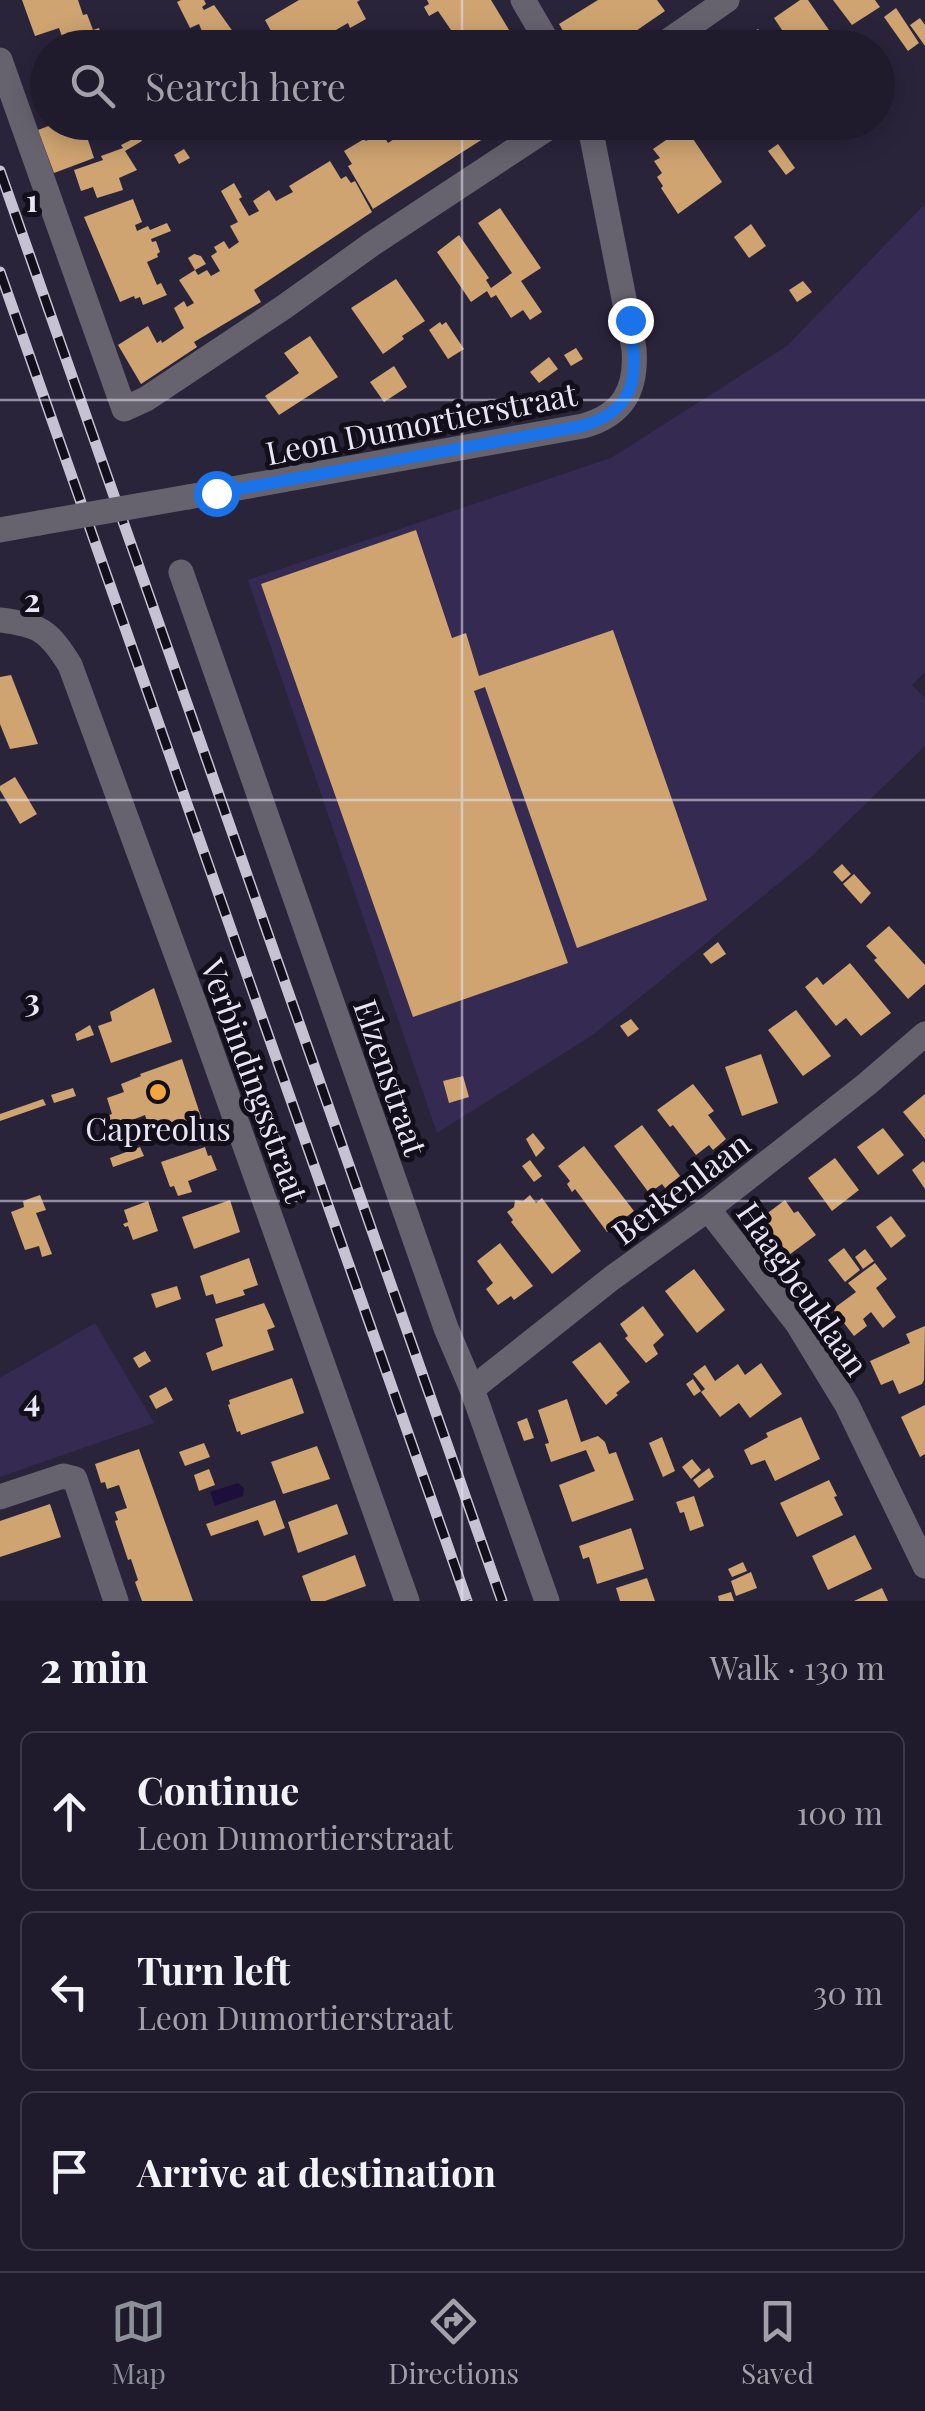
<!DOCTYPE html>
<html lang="en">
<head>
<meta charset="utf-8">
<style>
  body { margin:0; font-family:"Playfair Display",serif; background:#282434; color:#f1f3f6 }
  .stop { position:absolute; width:30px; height:30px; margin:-22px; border:8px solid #1a73e8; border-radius:50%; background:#fff }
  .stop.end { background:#1a73e8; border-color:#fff; box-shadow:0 2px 10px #0008 }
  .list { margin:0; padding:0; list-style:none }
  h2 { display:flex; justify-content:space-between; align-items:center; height:130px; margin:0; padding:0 40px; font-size:42px }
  h2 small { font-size:32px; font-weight:400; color:#a2a1a9 }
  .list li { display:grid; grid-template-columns:65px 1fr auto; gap:30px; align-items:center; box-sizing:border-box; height:160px; margin:0 20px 20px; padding:0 20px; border:2px solid #3d3948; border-radius:15px }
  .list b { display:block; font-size:38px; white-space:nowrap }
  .list p { margin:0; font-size:32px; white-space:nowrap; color:#a2a1a9 }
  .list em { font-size:32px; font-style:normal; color:#a2a1a9 }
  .icon { flex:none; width:55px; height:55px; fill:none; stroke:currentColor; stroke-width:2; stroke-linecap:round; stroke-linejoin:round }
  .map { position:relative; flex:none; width:925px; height:1601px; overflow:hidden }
  .search { position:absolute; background:#201b2c; box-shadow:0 5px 25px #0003; left:30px; right:30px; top:30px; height:110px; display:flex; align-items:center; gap:25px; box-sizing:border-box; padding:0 35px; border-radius:55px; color:#a2a1a9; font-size:38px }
  .sheet { height:670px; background:#201b2c }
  nav { display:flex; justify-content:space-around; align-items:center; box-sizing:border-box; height:140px; border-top:2px solid #3d3948; background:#201b2c; font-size:28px; color:#a2a1a9 }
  nav a { display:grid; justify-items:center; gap:5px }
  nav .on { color:#8c9099 }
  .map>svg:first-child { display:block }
  .green { fill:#352b52 }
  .water { fill:#1e0e3c }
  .building { fill:#cfa471 }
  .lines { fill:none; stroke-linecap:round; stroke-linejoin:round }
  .minor { stroke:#66636f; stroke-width:25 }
  .rail-casing { stroke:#c6c2d3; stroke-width:11 }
  .rail { stroke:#120f1a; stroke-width:8; stroke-dasharray:22; stroke-linecap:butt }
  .minor-bridge { stroke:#66636f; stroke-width:25 }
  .route { stroke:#1a73e8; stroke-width:12 }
  .grid { fill:none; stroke:#e8e5f5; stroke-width:2.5; stroke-opacity:0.55 }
  .poi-dot { fill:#f1a640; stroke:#120f1a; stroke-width:4 }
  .labels { text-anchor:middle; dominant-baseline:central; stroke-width:10; stroke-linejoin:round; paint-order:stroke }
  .street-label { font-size:32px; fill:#e8e5f5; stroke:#120f1a }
  .poi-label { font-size:32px; fill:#e8e5f5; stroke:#120f1a }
  .grid-label { font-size:32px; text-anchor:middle; font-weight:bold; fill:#e8e5f5; stroke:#120f1a; stroke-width:10; stroke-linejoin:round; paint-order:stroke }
</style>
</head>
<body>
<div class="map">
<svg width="925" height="1601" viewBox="0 0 925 1601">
  <rect width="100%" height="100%" fill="#2a243b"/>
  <g class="green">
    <path d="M923 206 925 208V672L912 685 925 698V746L813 855 644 994 591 1036 437 1133 248 580 611 458 787 346Z"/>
    <path d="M95 1323 154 1423 0 1477V1378Z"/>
  </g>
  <path class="water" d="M238 1483 244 1488 243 1496 215 1506 210 1492Z"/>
  <g class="building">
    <path d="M22 0H78L83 15 87 14 93 30 99 28 105 46 111 43 112 48H66L59 28 35 36Z"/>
    <path d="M181 0H204L206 4 202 7 204 10 214 5 241 43 232 48H209L199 24 190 28 177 2Z"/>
    <path d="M299 0H360L357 2 366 19 350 28 348 23 329 34 332 40 320 48H310L301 33 298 36 305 48H292L288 41 279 46 265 20Z"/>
    <path d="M427 0H491L520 48H471L469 45 466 48H431L453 33 438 11 429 16 424 7 429 4Z"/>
    <path d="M598 0H657L665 11 611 48H573L559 24Z"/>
    <path d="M800 0H808L838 43 839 48H794L774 18Z"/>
    <path d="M833 0H875L880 7 852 25Z"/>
    <path d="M896 8 919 43 908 51 884 17Z"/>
    <path d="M920 18 925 25V46L910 25Z"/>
    <path d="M758 29 771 48H732Z"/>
    <path d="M59 122H82L94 158 54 173 38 130Z"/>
    <path d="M404 122H505L493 130 491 127 483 133 486 137 373 209 348 166 352 164 344 151 364 139 366 141 381 131 388 143 408 130Z"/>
    <path d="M708 122H747L720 140Z"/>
    <path d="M836 122H851L855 127 844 135Z"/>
    <path d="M685 127 722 182 678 214 661 188 663 186 657 177 662 173 654 161 660 158 653 149Z"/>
    <path d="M139 136 142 141 125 151 137 170 119 178 123 190 97 198 93 187 81 191 74 170 103 160 101 156 123 148 121 145Z"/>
    <path d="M778 144 795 168 786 175 768 151Z"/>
    <path d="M184 149 190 158 179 164 174 155Z"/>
    <path d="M330 161 341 179 346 176 351 183 355 181 372 212 254 290 261 302 194 342 197 347 141 384 118 345 148 326 157 343 161 340 162 343 184 328 174 308 184 301 187 307 194 303 179 280 195 270 188 258 194 254 201 256 206 264 195 270 198 275 207 270 211 276 220 271 211 256 217 252 214 247 224 241 229 249 239 242 230 226 238 222 221 191 234 183 242 197 239 199 249 216 259 211 253 201 269 190 276 201 293 192 289 186Z"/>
    <path d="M133 199 142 222 135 225 137 231 148 226 150 230 167 223 171 231 151 239 152 242 156 241 160 252 157 254 158 257 147 262 157 285 161 283 167 295 143 305 140 297 135 299 134 296 120 302 84 217Z"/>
    <path d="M500 208 541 268 521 281 542 312 530 320 523 310 511 318 496 295 491 298 487 291 471 302 437 252 459 235 489 278 486 280 491 288 512 273 478 223Z"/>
    <path d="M751 224 766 246 749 258 734 237Z"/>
    <path d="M396 279 425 321 402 336 404 339 383 354 351 308Z"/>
    <path d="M803 281 812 292 797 302 789 290Z"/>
    <path d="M440 322 442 325 446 322 464 349 448 359 429 330Z"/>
    <path d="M310 336 338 377 279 415 265 396 299 373 284 353Z"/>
    <path d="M576 348 583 359 571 366 564 355Z"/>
    <path d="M549 357 558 369 539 383 530 372Z"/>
    <path d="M394 366 407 387 384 402 370 382Z"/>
    <path d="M416 530 452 638 466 633 479 676 613 630 707 900 577 948 485 687 474 691 568 963 413 1017 261 584Z"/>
    <path d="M11 675 38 744 10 749 0 724V677Z"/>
    <path d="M15 777 37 814 20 824 0 790V786Z"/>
    <path d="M842 864 851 874 842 882 833 872Z"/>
    <path d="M854 874 871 893 861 904 843 884Z"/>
    <path d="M889 926 925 965V984L908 999 874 960 877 958 866 946Z"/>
    <path d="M718 942 726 954 711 964 703 954Z"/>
    <path d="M850 963 891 1013 861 1036 846 1018 836 1026 805 987 817 977 823 985Z"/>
    <path d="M154 988 172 1042 111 1063 98 1026 112 1021 110 1012Z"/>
    <path d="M796 1010 831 1056 803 1076 768 1030Z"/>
    <path d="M631 1019 639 1029 628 1037 620 1026Z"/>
    <path d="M90 1025 94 1035 77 1041 75 1034Z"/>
    <path d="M761 1054 778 1103 742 1116 725 1067Z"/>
    <path d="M182 1059 204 1126 164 1140 162 1137 153 1140 145 1115 102 1132 98 1119 112 1114 107 1098 124 1092 121 1084 141 1076 140 1074Z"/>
    <path d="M463 1076 469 1097 449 1103 443 1081Z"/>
    <path d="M693 1084 714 1111 708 1115 726 1139 713 1150 709 1145 696 1155 673 1125 670 1127 657 1110Z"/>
    <path d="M73 1088 76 1096 54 1103 51 1095Z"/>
    <path d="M925 1094V1139L903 1112Z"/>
    <path d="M43 1099 46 1105 0 1121V1114Z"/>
    <path d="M642 1125 680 1176 665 1188 662 1184 649 1193 614 1146Z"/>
    <path d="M883 1128 904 1155 878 1175 857 1147Z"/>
    <path d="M533 1133 545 1148 536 1157 526 1139Z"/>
    <path d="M584 1146 634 1211 607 1232 575 1189 572 1192 567 1184 570 1181 558 1166Z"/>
    <path d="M140 1147 144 1156 113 1167 110 1158Z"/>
    <path d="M205 1147 208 1156 211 1155 217 1170 188 1181 192 1192 178 1196 174 1186 170 1187 161 1162Z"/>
    <path d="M835 1158 859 1190 832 1211 808 1178Z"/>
    <path d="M530 1160 542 1176 534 1182 522 1166Z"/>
    <path d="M923 1161 925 1163V1189L912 1170Z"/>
    <path d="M40 1195 46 1210 36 1213 52 1254 42 1257 39 1246 25 1250 11 1212 24 1207 23 1201Z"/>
    <path d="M530 1195 536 1203 542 1198 581 1251 552 1274 511 1222 513 1220 507 1212 514 1207 515 1200 523 1201Z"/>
    <path d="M230 1200 240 1232 194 1249 182 1217Z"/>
    <path d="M785 1200 794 1213 798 1211 816 1235 789 1255 761 1218Z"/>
    <path d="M148 1201 158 1231 133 1240 128 1226 125 1227 123 1224 128 1222 124 1210Z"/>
    <path d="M891 1216 906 1236 891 1248 876 1227Z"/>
    <path d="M500 1243 533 1286 514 1300 511 1296 498 1305 486 1289 493 1283 477 1261Z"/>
    <path d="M844 1248 860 1270 845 1282 828 1260Z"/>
    <path d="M865 1249 874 1261 863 1269 855 1257Z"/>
    <path d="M249 1258 258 1285 243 1290 245 1295 216 1304 213 1294 206 1296 200 1276Z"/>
    <path d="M875 1263 887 1279 876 1288 896 1317 883 1328 871 1312 863 1319 867 1326 854 1336 833 1309 856 1292 848 1283Z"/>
    <path d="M694 1269 725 1310 697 1333 665 1291Z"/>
    <path d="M177 1286 181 1299 156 1308 151 1294Z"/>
    <path d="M264 1303 275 1327 267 1330 274 1350 212 1371 206 1353 223 1346 215 1319Z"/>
    <path d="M643 1306 664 1335 653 1345 658 1354 646 1363 625 1338 628 1336 620 1324Z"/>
    <path d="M925 1326 924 1380 922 1384 899 1394 893 1380 881 1385 870 1361 910 1343 906 1334Z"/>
    <path d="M600 1342 630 1382 616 1393 618 1395 606 1405 572 1362Z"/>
    <path d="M145 1351 151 1361 139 1368 133 1358Z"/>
    <path d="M761 1363 782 1394 750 1418 739 1403 720 1417 701 1392 705 1389 693 1374 705 1365 715 1381 738 1364 745 1375Z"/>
    <path d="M292 1378 304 1413 241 1435 240 1431 237 1432 228 1405 230 1404 229 1400Z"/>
    <path d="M693 1379 701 1391 694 1396 686 1384Z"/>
    <path d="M166 1387 173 1400 156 1409 149 1396Z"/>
    <path d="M567 1399 581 1442 598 1436 605 1442 609 1454 616 1452 634 1500 572 1522 559 1485 595 1471 586 1450 551 1462 545 1444 549 1443 538 1410Z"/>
    <path d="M925 1405V1454L920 1457 901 1417Z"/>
    <path d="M801 1417 820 1459 775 1481 765 1460 751 1465 744 1450 768 1437 766 1433Z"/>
    <path d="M527 1418 534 1438 524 1441 517 1422Z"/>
    <path d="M662 1437 675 1471 663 1477 649 1443Z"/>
    <path d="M204 1443 210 1457 185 1466 179 1452Z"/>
    <path d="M317 1446 330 1479 283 1494 271 1462Z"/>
    <path d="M139 1449 193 1601H142L135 1582 138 1580 131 1559 128 1560 115 1521 118 1520 115 1512 127 1508 119 1485 107 1489 105 1482 101 1483 95 1464Z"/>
    <path d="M692 1459 701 1470 691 1479 682 1467Z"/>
    <path d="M709 1468 714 1477 699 1488 693 1480Z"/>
    <path d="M209 1469 215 1485 199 1491 194 1475Z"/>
    <path d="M829 1480 837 1496 834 1497 843 1515 797 1537 780 1503Z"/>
    <path d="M694 1496 704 1526 690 1531 684 1512 680 1513 676 1502Z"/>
    <path d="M275 1500 285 1528 264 1536 258 1520 211 1536 206 1524Z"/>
    <path d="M50 1504 61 1537 0 1557V1521Z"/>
    <path d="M337 1504 348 1534 298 1553 288 1522Z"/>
    <path d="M631 1528 644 1569 597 1584 589 1557 583 1559 579 1546Z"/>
    <path d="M855 1535 872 1569 828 1590 812 1556Z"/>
    <path d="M355 1555 366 1586 325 1601H311L302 1576Z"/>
    <path d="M743 1562 747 1571 732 1577 728 1569Z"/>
    <path d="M751 1572 757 1588 736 1596 731 1581Z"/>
    <path d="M647 1578 655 1601H620L616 1588Z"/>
    <path d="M882 1588 888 1601H854Z"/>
    <path d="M731 1592 734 1601H719L718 1596Z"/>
  </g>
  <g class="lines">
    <g class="minor">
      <path d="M523 0 551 48"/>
      <path d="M658 48 727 0"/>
      <path d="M0 60 124 409 146 399 284 307 372 244 557 122"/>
      <path d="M188 497 583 426C623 415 637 390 634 349L589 122"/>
      <path d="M0 530 39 523"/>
      <path d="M181 572 446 1328 472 1389 547 1601"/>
      <path d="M0 620C40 625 49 631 70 665L196 1008 407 1601"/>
      <path d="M708 1209 797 1323 847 1405 925 1566"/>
      <path d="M472 1389 612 1278 708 1209 867 1084 925 1034"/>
      <path d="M0 1497 63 1476 75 1479 116 1601"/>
    </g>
    <defs>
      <g id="rail">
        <path d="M0 171 502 1601"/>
        <path d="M0 272 467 1601"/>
      </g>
    </defs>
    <use href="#rail" class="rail-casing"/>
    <use href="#rail" class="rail"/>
    <path class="minor-bridge" d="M39 523 188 497"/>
  </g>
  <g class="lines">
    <path class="route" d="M216 493 582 426C641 409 637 371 630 320"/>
  </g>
  <path class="grid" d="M462 0V48M462 122V1601M0 400H925M0 800H925M0 1201H925"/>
  <circle class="poi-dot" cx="158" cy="1092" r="10"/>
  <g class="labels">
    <g class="street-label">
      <text transform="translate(421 422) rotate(-11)">Leon Dumortierstraat</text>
      <text transform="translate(392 1077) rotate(71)">Elzenstraat</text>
      <text transform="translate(256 1080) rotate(70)">Verbindingsstraat</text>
      <text transform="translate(680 1187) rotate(-37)">Berkenlaan</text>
      <text transform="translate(804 1288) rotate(55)">Haagbeuklaan</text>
    </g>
    <g class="poi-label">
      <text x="158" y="1127">Capreolus</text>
    </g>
  </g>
  <g class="grid-label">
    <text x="32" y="212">1</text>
    <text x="32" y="612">2</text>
    <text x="32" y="1012">3</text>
    <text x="32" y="1412">4</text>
  </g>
</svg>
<div class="stop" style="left:216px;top:493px"></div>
<div class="stop end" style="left:630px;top:320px"></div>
<div class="search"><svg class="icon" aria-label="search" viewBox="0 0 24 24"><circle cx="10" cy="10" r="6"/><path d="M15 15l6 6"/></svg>Search here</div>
</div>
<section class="sheet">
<h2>2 min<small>Walk · 130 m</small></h2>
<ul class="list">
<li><svg class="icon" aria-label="ahead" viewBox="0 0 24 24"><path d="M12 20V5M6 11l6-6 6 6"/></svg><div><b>Continue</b><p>Leon Dumortierstraat</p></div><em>100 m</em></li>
<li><svg class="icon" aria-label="left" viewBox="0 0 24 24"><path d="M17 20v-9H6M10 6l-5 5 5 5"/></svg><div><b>Turn left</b><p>Leon Dumortierstraat</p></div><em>30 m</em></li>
<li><svg class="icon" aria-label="arrive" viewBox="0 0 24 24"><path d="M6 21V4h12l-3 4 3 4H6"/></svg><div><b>Arrive at destination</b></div></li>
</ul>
</section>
<nav>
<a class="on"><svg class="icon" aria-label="map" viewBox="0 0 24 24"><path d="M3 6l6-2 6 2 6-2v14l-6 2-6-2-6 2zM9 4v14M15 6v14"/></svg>Map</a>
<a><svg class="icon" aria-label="directions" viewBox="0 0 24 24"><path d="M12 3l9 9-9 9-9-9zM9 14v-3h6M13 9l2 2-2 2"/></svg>Directions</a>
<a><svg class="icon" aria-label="saved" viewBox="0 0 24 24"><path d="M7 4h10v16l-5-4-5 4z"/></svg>Saved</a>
</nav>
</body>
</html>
